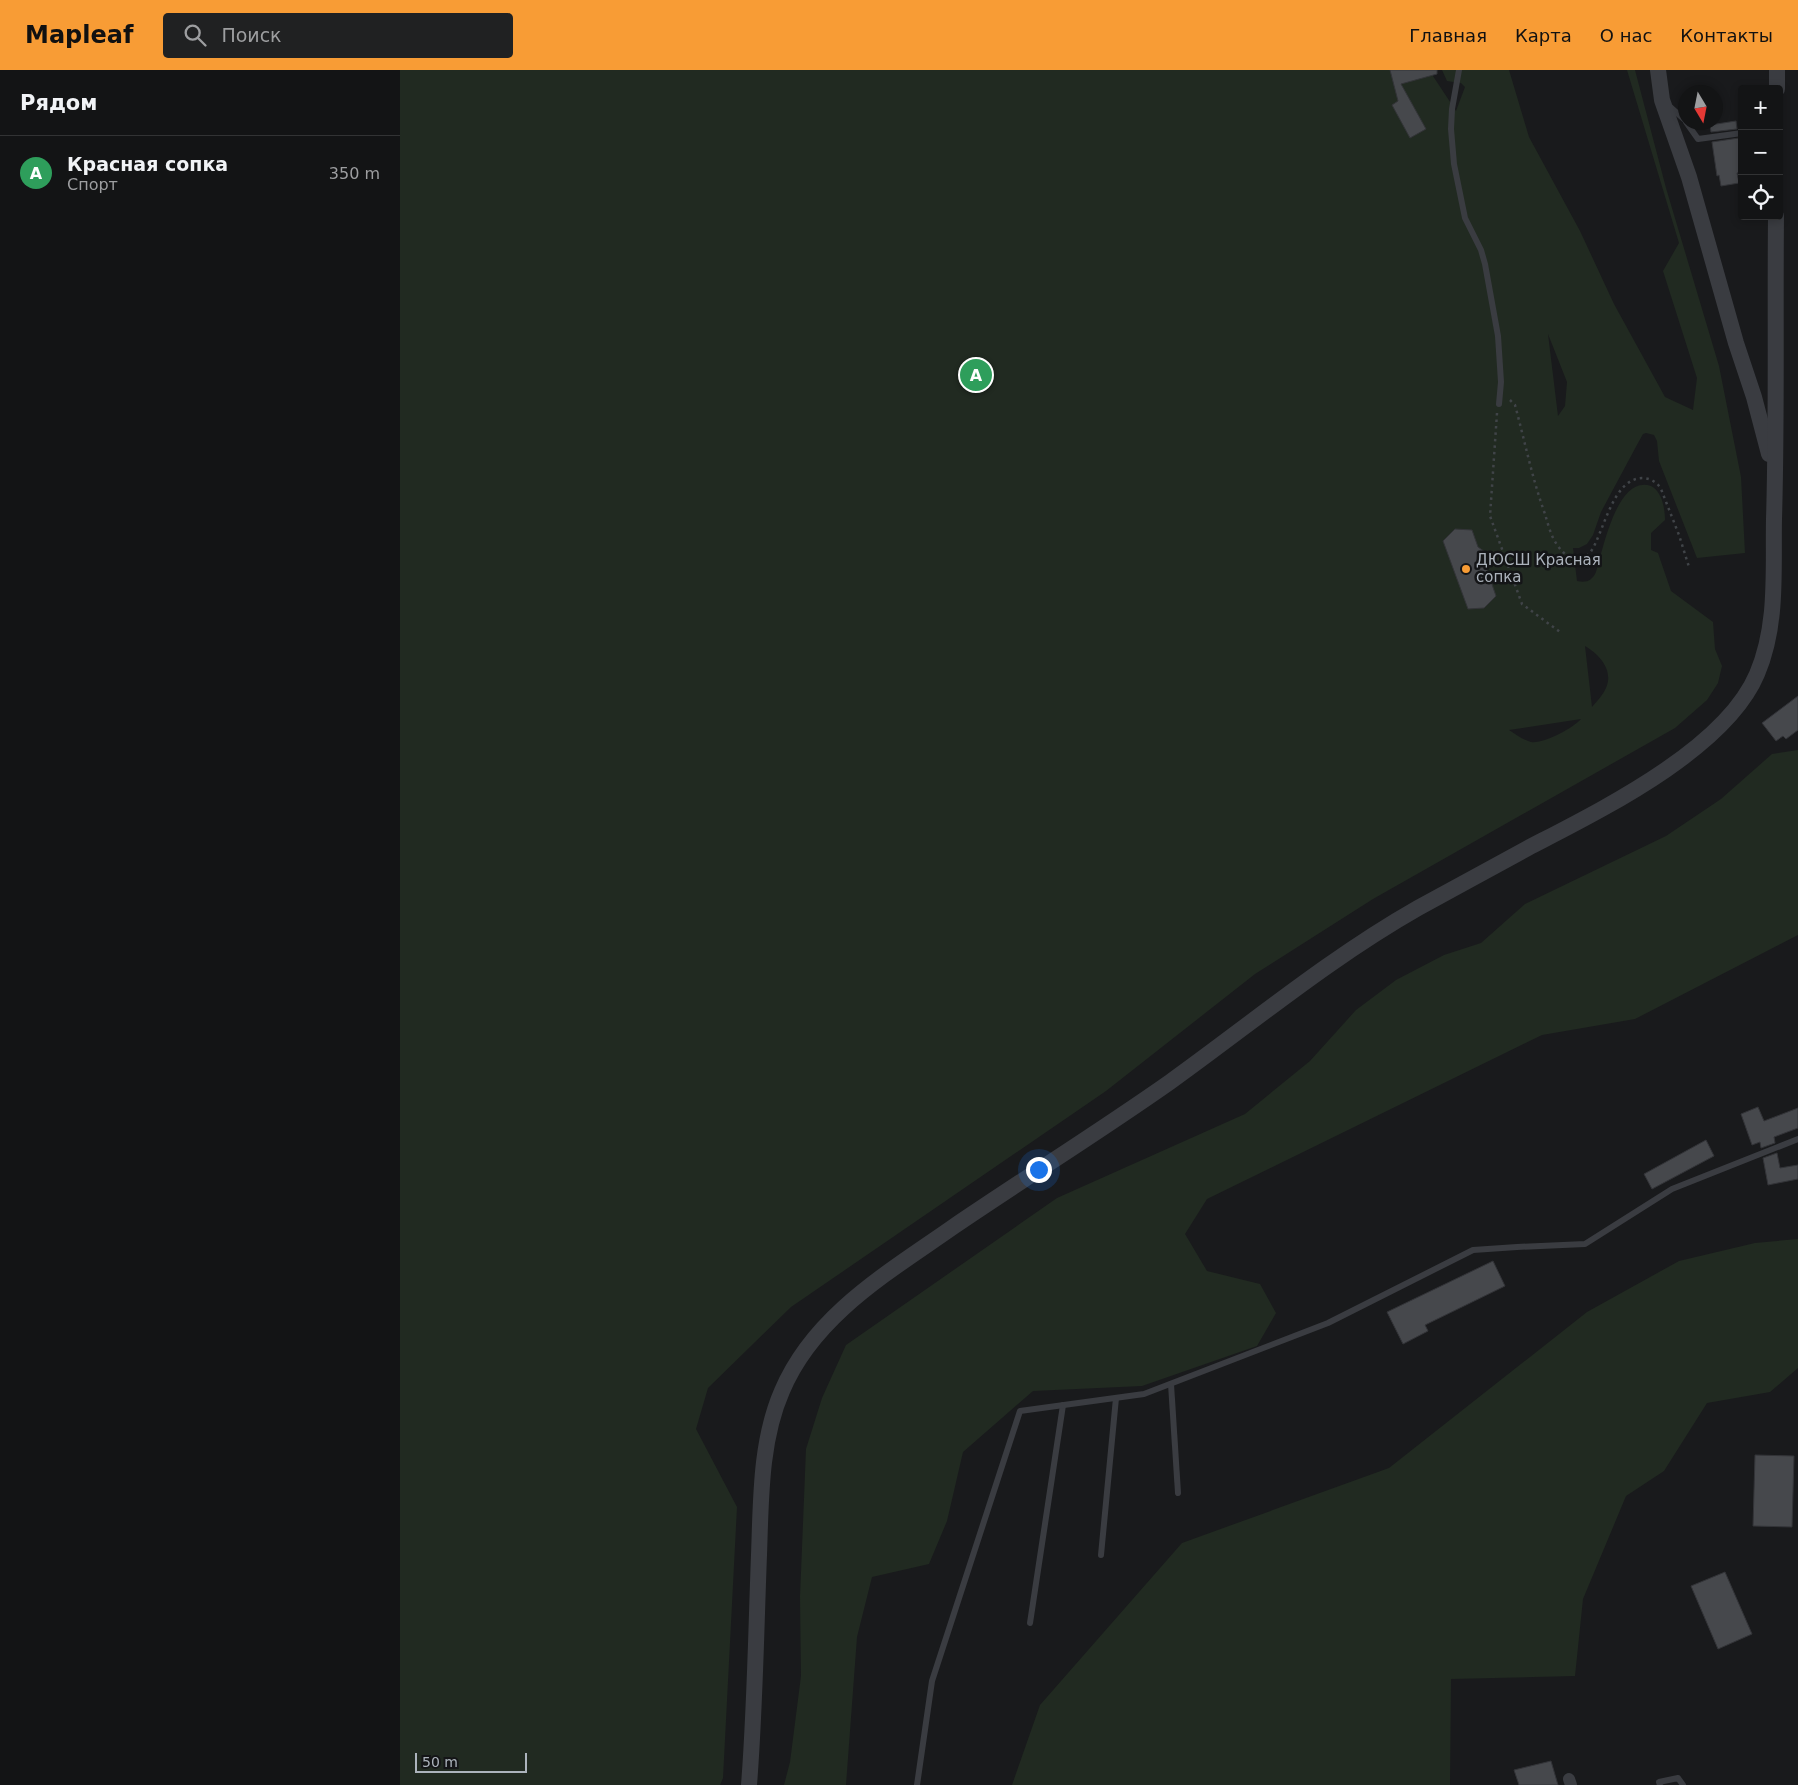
<!DOCTYPE html>
<html lang="ru">
<head>
<meta charset="utf-8">
<style>
  body { margin:0; font-family:"DejaVu Sans",sans-serif; background:#202122; color:#f1f3f6 }
  .controls { position:absolute; right:15px; top:15px; display:grid; overflow:hidden; border-radius:5px; box-shadow:0 2px 8px #0003 }
  .controls button { width:45px; height:45px; display:grid; place-items:center; padding:0; border:0; border-bottom:1px solid #323334; background:#131415; color:#f1f3f6; font:25px sans-serif }
  .compass { position:absolute; left:1278px; top:15px; width:45px; height:45px; border-radius:50%; background:#131415; box-shadow:0 2px 8px #0003; rotate:170deg }
  .scale { position:absolute; left:15px; bottom:12px; width:112px; box-sizing:border-box; padding-left:5px; border:2px solid #acb3bc; border-top:0; font-size:14px; line-height:18px; white-space:nowrap; color:#acb3bc; -webkit-text-stroke:4px #141517; paint-order:stroke }
  .you { position:absolute; left:638px; top:1099px; width:18px; height:18px; margin:-12px; border:4px solid #fff; border-radius:50%; background:#1a73e8; box-shadow:0 0 0 8px #1a73e833 }
  .badge { display:grid; place-items:center; width:32px; height:32px; border-radius:50%; background:#f89c35; color:#fff; font-size:16px; font-weight:700 }
  .pin { position:absolute; translate:-50% -50%; border:2px solid #fff; box-shadow:0 1px 5px #0006 }
  .list { margin:0; padding:0; list-style:none }
  h2 { display:flex; justify-content:space-between; align-items:center; height:65px; margin:0; padding:0 20px; font-size:21px }
  h2 small { font-size:16px; font-weight:400; color:#9d9ea0 }
  .list li { display:grid; grid-template-columns:32px 1fr auto; gap:15px; align-items:center; box-sizing:border-box; height:75px; padding:0 20px; border-top:1px solid #323334 }
  .list b { display:block; font-size:19px; white-space:nowrap }
  .list p { margin:0; font-size:16px; white-space:nowrap; color:#9d9ea0 }
  .list em { font-size:16px; font-style:normal; color:#9d9ea0 }
  .icon { flex:none; width:28px; height:28px; fill:none; stroke:currentColor; stroke-width:2; stroke-linecap:round; stroke-linejoin:round }
  .map { position:relative; flex:none; width:1398px; height:1715px; overflow:hidden }
  header { display:flex; align-items:center; gap:30px; box-sizing:border-box; height:70px; padding:0 25px; background:#f89c35; color:#111 }
  header strong { font-size:24px }
  nav { display:flex; gap:28px; margin-inline-start:auto; font-size:18px }
  .search { width:350px; height:45px; background:#202122; display:flex; align-items:center; gap:12px; box-sizing:border-box; padding:0 18px; border-radius:5px; color:#9d9ea0; font-size:19px }
  main { display:flex }
  aside { flex:1; background:#131415 }
  .map>svg:first-child { display:block }
  .green { fill:#212a21; fill-rule:evenodd }
  .building { fill:#46484c; stroke:#333438 }
  .lines { fill:none; stroke-linecap:round; stroke-linejoin:round }
  .path { stroke:#404448; stroke-width:2.5; stroke-dasharray:2.5 4; stroke-linecap:butt }
  .service { stroke:#3a3c41; stroke-width:6 }
  .minor { stroke:#3a3c41; stroke-width:12 }
  .tertiary { stroke:#3a3c41; stroke-width:16 }
  .poi-dot { fill:#f89c35; stroke:#141517; stroke-width:2 }
  .labels { text-anchor:middle; dominant-baseline:central; stroke-width:5; stroke-linejoin:round; paint-order:stroke }
  .poi-label { font-size:15px; fill:#acb3bc; stroke:#141517; text-anchor:start }
</style>
</head>
<body>
<header>
<strong>Mapleaf</strong>
<div class="search"><svg class="icon" aria-label="search" viewBox="0 0 24 24"><circle cx="10" cy="10" r="6"/><path d="M15 15l6 6"/></svg>Поиск</div>
<nav><a>Главная</a><a>Карта</a><a>О нас</a><a>Контакты</a></nav>
</header>
<main>
<aside>
<h2>Рядом<small></small></h2>
<ul class="list">
<li><span class="badge" style="background:#2e9e5b">A</span><div><b>Красная сопка</b><p>Спорт</p></div><em>350 m</em></li>
</ul>
</aside>
<div class="map">
<svg width="1398" height="1715" viewBox="0 0 1398 1715">
  <rect width="100%" height="100%" fill="#191a1c"/>
  <g class="green">
    <path d="M0 0H1029L1056 41 1065 17 1061 13 1047 11 1042 0H1109L1129 67 1180 161 1214 234 1265 327 1293 340 1297 308 1263 201 1279 173 1227 0H1235L1266 118 1319 296 1341 407 1345 483 1297 488 1259 391 1257 371 1254 365 1246 363 1243 364 1238 373 1201 442 1193 465 1187 474 1179 478H1173L1177 511C1186 513 1192 511 1196 502 1203 480 1217 404 1251 416 1262 421 1265 439 1265 450L1251 463V480L1258 483 1259 486 1271 521 1313 552 1315 579 1322 596 1318 613 1307 630 1275 658 973 829 855 904 706 1021 391 1237 308 1318 296 1359 337 1437 323 1708 320 1715H0ZM1148 264 1167 312 1165 336 1158 346ZM1185 576C1199 584 1214 600 1206 618 1203 625 1197 631 1192 637ZM1181 649C1173 658 1144 674 1131 672 1123 670 1115 664 1109 660Z"/>
    <path d="M1398 680V865L1235 949 1142 965 807 1129 785 1164 807 1201 860 1214 876 1243 857 1276 742 1316 633 1321 563 1382 547 1451 529 1494 472 1507 457 1567 446 1715H384L390 1692 401 1606 400 1527 406 1379 422 1328 446 1275 657 1128 845 1044 910 991 956 940 996 910 1044 885 1081 873 1125 834 1266 766 1321 729 1372 684Z"/>
    <path d="M1398 1169V1298L1370 1322 1307 1333 1264 1401 1226 1426 1183 1529 1175 1606 1051 1609 1050 1715H612L640 1635 782 1473 989 1398 1187 1242 1279 1191 1355 1173Z"/>
  </g>
  <g class="building">
    <path d="M990 0H1037V4L1001 14 1026 59 1010 68 992 35 998 31Z"/>
    <path d="M1336 51 1337 59 1311 62 1310 55Z"/>
    <path d="M1339 68 1342 90V102L1337 103 1339 113 1321 116 1319 105 1317 106 1312 72Z"/>
    <path d="M1055 459 1072 460 1078 477 1088 484 1086 497 1096 526 1084 538 1068 539 1043 471Z"/>
    <path d="M1398 626V660L1386 669 1383 666 1376 671 1362 653Z"/>
    <path d="M1358 1037 1364 1051 1398 1038V1058L1374 1067 1375 1073 1361 1078 1360 1072 1352 1075 1341 1044Z"/>
    <path d="M1306 1070 1314 1086 1252 1119 1244 1104Z"/>
    <path d="M1377 1083 1380 1098 1398 1095V1109L1368 1115 1363 1088Z"/>
    <path d="M1093 1191 1105 1216 1025 1255 1028 1261 1003 1274 987 1242Z"/>
    <path d="M1355 1385 1394 1386 1392 1457 1353 1456Z"/>
    <path d="M1325 1502 1352 1564 1318 1579 1291 1516Z"/>
    <path d="M1151 1691 1158 1715H1119L1114 1700Z"/>
  </g>
  <g class="lines">
    <g class="path">
      <path d="M1110 330 1115 335C1125 372 1132 408 1145 444 1148 454 1151 467 1158 476 1166 488 1178 493 1190 483 1204 463 1212 409 1242 408 1250 408 1257 412 1261 419L1279 465 1289 497"/>
      <path d="M1097 343 1090 446 1122 534 1160 562"/>
    </g>
    <g class="service">
      <path d="M1059 0 1052 39 1051 59 1054 94 1065 148 1081 180 1085 194 1098 266 1101 312 1099 334"/>
      <path d="M1268 35 1286 51"/>
      <path d="M1286 52 1298 69 1342 63"/>
      <path d="M771 1314 778 1423"/>
      <path d="M701 1485 716 1328"/>
      <path d="M630 1553 663 1335"/>
      <path d="M517 1715 532 1611 620 1341 744 1324 928 1253 1073 1180 1117 1177 1185 1174 1272 1119 1398 1069"/>
      <path d="M1260 1715 1259 1712 1278 1708 1283 1715"/>
    </g>
    <path class="minor" d="M1169 1709 1171 1715"/>
    <g class="tertiary">
      <path d="M1258 0 1262 30 1289 107 1336 273 1354 327 1369 384"/>
      <path d="M1377 19V0"/>
      <path d="M349 1715C355 1639 356 1562 359 1485 361 1431 360 1371 382 1321 414 1245 489 1202 553 1157 625 1108 699 1062 770 1012 852 953 930 888 1018 838 1055 818 1091 798 1128 778 1199 741 1325 680 1357 604 1378 555 1373 501 1374 449 1377 348 1375 247 1376 146"/>
    </g>
  </g>
  <circle class="poi-dot" cx="1066" cy="499" r="5"/>
  <g class="labels">
    <g class="poi-label">
      <text x="1076" y="490">ДЮСШ Красная<tspan x="1076" dy="17">сопка</tspan></text>
    </g>
  </g>
</svg>
<div class="controls">
<button>+</button>
<button>−</button>
<button><svg class="icon" aria-label="locate" viewBox="0 0 24 24"><circle cx="12" cy="12" r="6"/><path d="M12 2v4M12 18v4M2 12h4M18 12h4"/></svg></button>
</div>
<svg class="compass" viewBox="-18 -18 36 36"><path d="M0-13l5 13h-10z" fill="#e53935"/><path d="M0 13l5-13h-10z" fill="#9d9ea0"/></svg>
<div class="scale">50 m</div>
<div class="you"></div>
<div class="pin badge" style="left:576px;top:305px;background:#2e9e5b">A</div>
</div>
</main>
</body>
</html>
